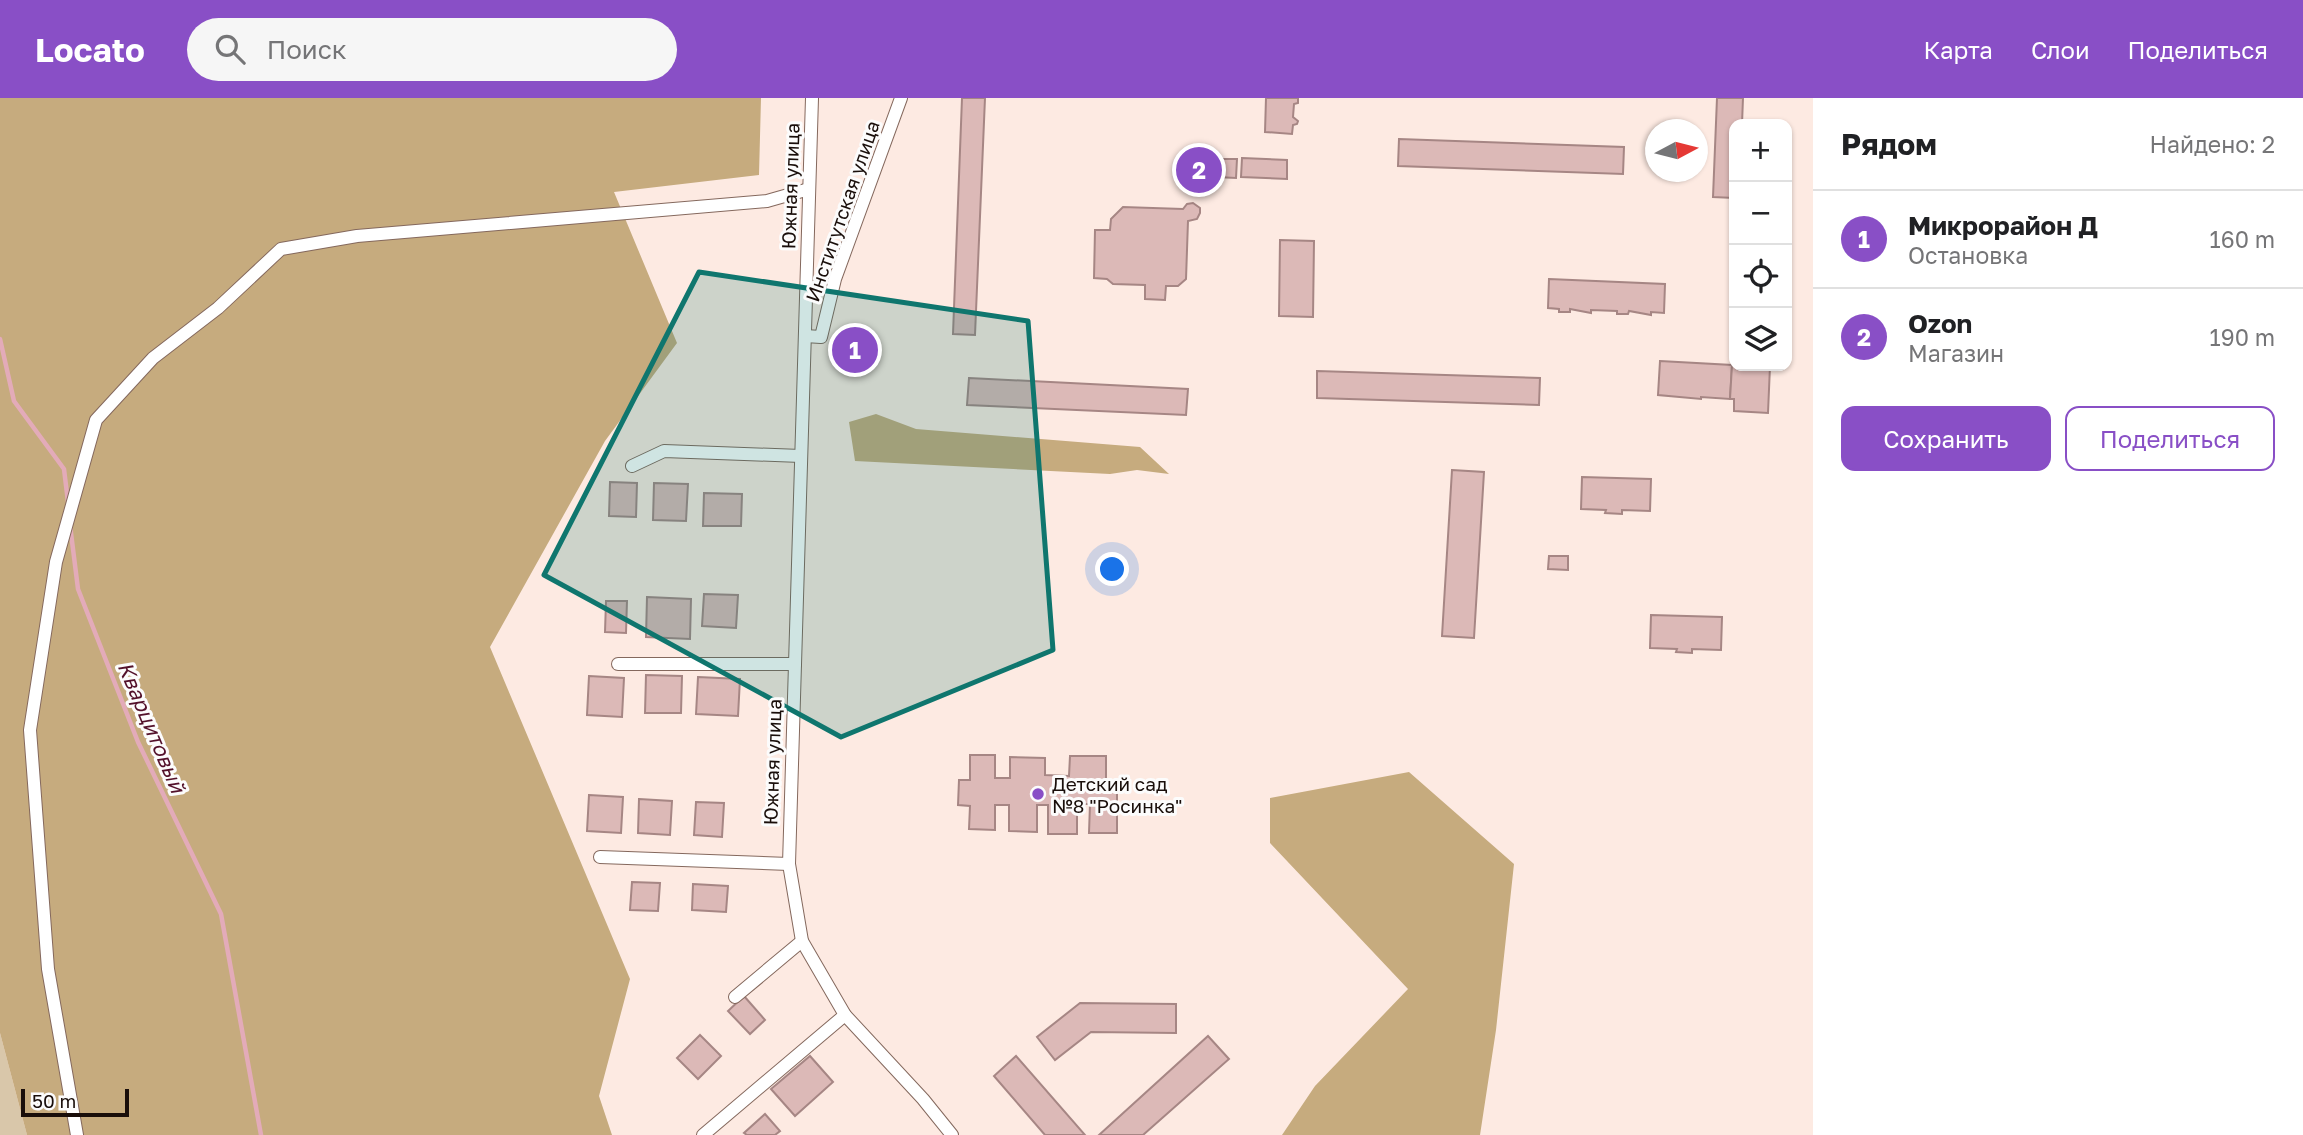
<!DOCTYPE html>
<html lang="ru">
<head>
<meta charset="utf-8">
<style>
  body { margin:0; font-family:"Golos Text",sans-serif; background:#f6f6f6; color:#202124 }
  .controls { position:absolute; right:21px; top:21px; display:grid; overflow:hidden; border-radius:14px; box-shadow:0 2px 5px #0004 }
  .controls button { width:63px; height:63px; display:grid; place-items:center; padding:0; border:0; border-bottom:2px solid #e0e0e0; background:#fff; color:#202124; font:35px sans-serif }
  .compass { position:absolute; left:1645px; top:21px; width:63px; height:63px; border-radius:50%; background:#fff; box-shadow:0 2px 5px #0004; rotate:83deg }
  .scale { position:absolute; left:21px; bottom:18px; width:108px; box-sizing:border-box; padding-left:7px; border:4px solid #190e0a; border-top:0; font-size:19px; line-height:24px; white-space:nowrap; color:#190e0a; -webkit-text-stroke:5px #fcfcfc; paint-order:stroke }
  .you { position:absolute; left:1113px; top:472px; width:24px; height:24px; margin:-18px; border:5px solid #fff; border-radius:50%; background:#1a73e8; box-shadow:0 0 0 10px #1a73e833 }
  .badge { display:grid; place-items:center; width:46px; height:46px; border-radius:50%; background:#894fc6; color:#fff; font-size:23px; font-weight:700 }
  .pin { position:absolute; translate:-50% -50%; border:4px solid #fff; box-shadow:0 2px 7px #0006 }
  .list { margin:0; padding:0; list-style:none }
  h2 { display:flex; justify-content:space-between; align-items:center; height:91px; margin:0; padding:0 28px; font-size:30px }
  h2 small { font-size:23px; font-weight:400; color:#757577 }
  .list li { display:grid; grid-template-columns:46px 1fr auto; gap:21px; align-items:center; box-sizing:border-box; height:98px; padding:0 28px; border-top:2px solid #e0e0e0 }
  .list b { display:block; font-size:26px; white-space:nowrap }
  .list p { margin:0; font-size:23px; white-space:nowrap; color:#757577 }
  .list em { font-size:23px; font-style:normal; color:#757577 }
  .actions { display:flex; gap:14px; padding:21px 28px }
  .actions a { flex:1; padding:16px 0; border:2px solid #894fc6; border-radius:14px; text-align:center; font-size:24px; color:#894fc6 }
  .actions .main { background:#894fc6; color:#fff }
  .icon { flex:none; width:38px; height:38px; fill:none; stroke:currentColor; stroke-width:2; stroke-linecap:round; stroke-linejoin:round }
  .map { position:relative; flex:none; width:1813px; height:1037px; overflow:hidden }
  header { display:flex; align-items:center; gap:42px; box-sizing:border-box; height:98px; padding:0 35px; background:#894fc6; color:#fff }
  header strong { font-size:33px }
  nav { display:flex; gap:38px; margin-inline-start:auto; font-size:24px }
  .search { width:490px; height:63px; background:#f6f6f6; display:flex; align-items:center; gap:18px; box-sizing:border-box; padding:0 24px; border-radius:38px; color:#757577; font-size:26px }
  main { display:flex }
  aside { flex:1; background:#fff }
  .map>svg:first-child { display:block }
  .green { fill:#d9c7aa }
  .forest { fill:#c6ab7e }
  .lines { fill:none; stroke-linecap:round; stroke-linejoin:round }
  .stream { stroke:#e3abb9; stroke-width:4.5 }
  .building { fill:#dcb9b7; stroke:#a68684; stroke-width:2 }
  .minor-casing { stroke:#84685d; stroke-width:14 }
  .minor { stroke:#fff; stroke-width:12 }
  .marked { fill:#0f766e; fill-opacity:0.2; stroke:#0f766e; stroke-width:5; stroke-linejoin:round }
  .poi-dot { fill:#894fc6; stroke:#fcfcfc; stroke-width:2.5 }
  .labels { text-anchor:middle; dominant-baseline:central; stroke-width:6; stroke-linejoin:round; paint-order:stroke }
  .street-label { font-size:19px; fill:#190e0a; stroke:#fcfcfc }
  .poi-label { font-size:19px; fill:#190e0a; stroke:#fcfcfc; text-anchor:start }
  .water-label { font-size:21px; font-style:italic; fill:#53112a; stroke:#fcfcfc }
</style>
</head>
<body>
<header>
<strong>Locato</strong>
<div class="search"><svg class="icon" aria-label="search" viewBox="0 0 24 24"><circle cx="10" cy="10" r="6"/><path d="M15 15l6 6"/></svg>Поиск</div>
<nav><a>Карта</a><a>Слои</a><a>Поделиться</a></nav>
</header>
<main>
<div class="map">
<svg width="1813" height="1037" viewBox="0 0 1813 1037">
  <rect width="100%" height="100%" fill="#fdeae2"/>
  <path class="green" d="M0 935 27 1037H0Z"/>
  <g class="forest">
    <path d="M0 0H761L759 77 614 94 677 245 605 343 490 549 630 881 599 998 612 1037H27L0 935Z"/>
    <path d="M876 316 916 331 1140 349 1169 376 1137 372 1110 376 855 363 849 324Z"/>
    <path d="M1409 674 1514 766 1496 932 1480 1037H1282L1315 988 1408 891 1270 745V700Z"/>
  </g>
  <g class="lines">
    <g class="stream">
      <path d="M0 241 14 303 64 371 68 404"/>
      <path d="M70 427 78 491 138 644 221 816 261 1037"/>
    </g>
  </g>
  <g class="building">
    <path d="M962 0H985L975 237 953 236Z"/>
    <path d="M1266 0H1298V5L1294 6 1293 19 1298 23 1297 26 1293 27 1292 36 1265 34Z"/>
    <path d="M1717 0H1743L1742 26H1734V100L1713 99Z"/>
    <path d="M1399 41 1624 49 1623 76 1398 68Z"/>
    <path d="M1242 60 1287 62V81L1241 79Z"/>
    <path d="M1217 61H1237L1236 80 1216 79Z"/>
    <rect x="1189" y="72" width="14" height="13"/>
    <path d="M1193 105 1200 110V115L1197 121 1188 123 1186 181 1178 188H1166L1165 202 1145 201V187L1113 186 1107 181 1094 180 1095 132H1110L1111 121 1123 109 1183 111 1187 106Z"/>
    <path d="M1280 142 1314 143 1313 219 1279 218Z"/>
    <path d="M1549 181 1665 186 1664 215 1651 214V217L1629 213 1628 216H1617V213L1591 212V215L1570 211V214H1559V211L1548 210Z"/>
    <path d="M1660 263 1732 267 1730 301 1701 299V301L1658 297Z"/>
    <path d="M1732 267 1770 268 1768 315 1734 313V301H1730Z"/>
    <path d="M1317 273 1540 280 1539 307 1317 300Z"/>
    <path d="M969 280 1188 291 1186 317 967 307Z"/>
    <path d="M1452 372 1484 374 1474 540 1442 538Z"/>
    <path d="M1582 379 1651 381 1650 413 1622 412V416L1605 415 1606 412 1581 411Z"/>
    <path d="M610 384 637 385 636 419 609 418Z"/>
    <path d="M654 385 688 386 686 423 653 422Z"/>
    <path d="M704 395 742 396 741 428H703Z"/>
    <path d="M1549 458H1568V472L1548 471Z"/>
    <path d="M704 496 738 497 736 530 702 528Z"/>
    <path d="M647 499 691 501 690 541 646 539Z"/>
    <path d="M606 503H627L626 535 605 534Z"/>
    <path d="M1651 517 1722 519 1721 552 1692 551V555L1676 554 1677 551 1650 550Z"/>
    <path d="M646 577 682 578 681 615H645Z"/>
    <path d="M589 578 624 580 622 619 587 617Z"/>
    <path d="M698 579 740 581 738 618 696 616Z"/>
    <path d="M970 657H995V680H1010V659L1045 660V677L1069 678 1070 658H1106V686H1117V735H1089L1090 706H1077V736H1048V707H1037V734L1009 733V707H995V732L969 731 970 708 958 707 959 682H970Z"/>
    <path d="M589 697 623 699 621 735 587 733Z"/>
    <path d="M639 701 672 703 670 737 638 735Z"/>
    <path d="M696 704 724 705 722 739 694 737Z"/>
    <path d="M632 784 660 785 658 813 630 812Z"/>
    <path d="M693 786 728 788 726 814 692 812Z"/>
    <path d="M744 898 765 922 750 936 728 913Z"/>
    <path d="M1080 905 1176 906V935L1091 934 1055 962 1037 939Z"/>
    <path d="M700 937 721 958 698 981 677 960Z"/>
    <path d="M1208 938 1229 961 1143 1037H1099Z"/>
    <path d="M810 958 833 984 795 1018 771 991Z"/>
    <path d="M1016 958 1085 1037H1045L994 978Z"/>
    <path d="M765 1016 780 1033 775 1037H747L744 1035Z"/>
  </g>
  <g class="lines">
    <defs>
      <g id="minor">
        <path d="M812 0 789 766 802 843 845 917 923 1001 952 1037"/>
        <path d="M805 238 821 239 835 181 901 0"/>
        <path d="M632 368 664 353 801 358"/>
        <path d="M618 566H795"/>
        <path d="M600 759 789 766"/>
        <path d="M735 899 802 843"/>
        <path d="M77 1037 48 871 30 632 56 464 96 322 153 260 218 210 281 151 357 138 767 103 809 91"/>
        <path d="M703 1037 845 917"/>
      </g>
    </defs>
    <use href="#minor" class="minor-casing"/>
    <use href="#minor" class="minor"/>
  </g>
  <path class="marked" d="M699 174 1028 223 1053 552 841 639 544 477Z"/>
  <circle class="poi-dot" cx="1038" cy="696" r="7"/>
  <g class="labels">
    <g class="street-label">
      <text transform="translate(790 88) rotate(-88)">Южная улица</text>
      <text transform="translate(842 113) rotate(-71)">Институтская улица</text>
      <text transform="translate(772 664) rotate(-88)">Южная улица</text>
    </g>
    <g class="poi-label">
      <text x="1052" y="685">Детский сад<tspan x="1052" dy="22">№8 "Росинка"</tspan></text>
    </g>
    <g class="water-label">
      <text transform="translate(152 629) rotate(67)">Кварцитовый</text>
    </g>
  </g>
</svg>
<div class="controls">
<button>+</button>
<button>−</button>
<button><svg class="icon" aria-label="locate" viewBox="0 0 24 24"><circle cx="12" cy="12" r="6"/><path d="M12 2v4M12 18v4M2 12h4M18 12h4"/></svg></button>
<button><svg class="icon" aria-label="layers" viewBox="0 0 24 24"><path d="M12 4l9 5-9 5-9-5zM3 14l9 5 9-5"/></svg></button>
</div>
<svg class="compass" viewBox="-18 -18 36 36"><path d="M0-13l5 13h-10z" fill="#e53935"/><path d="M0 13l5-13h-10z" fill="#757577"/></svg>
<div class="scale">50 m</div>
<div class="you"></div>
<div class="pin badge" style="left:855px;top:252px">1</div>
<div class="pin badge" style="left:1199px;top:72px">2</div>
</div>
<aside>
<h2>Рядом<small>Найдено: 2</small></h2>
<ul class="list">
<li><span class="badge">1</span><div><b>Микрорайон Д</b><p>Остановка</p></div><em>160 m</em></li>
<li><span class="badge">2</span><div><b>Ozon</b><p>Магазин</p></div><em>190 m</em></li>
</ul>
<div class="actions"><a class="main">Сохранить</a><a>Поделиться</a></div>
</aside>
</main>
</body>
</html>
